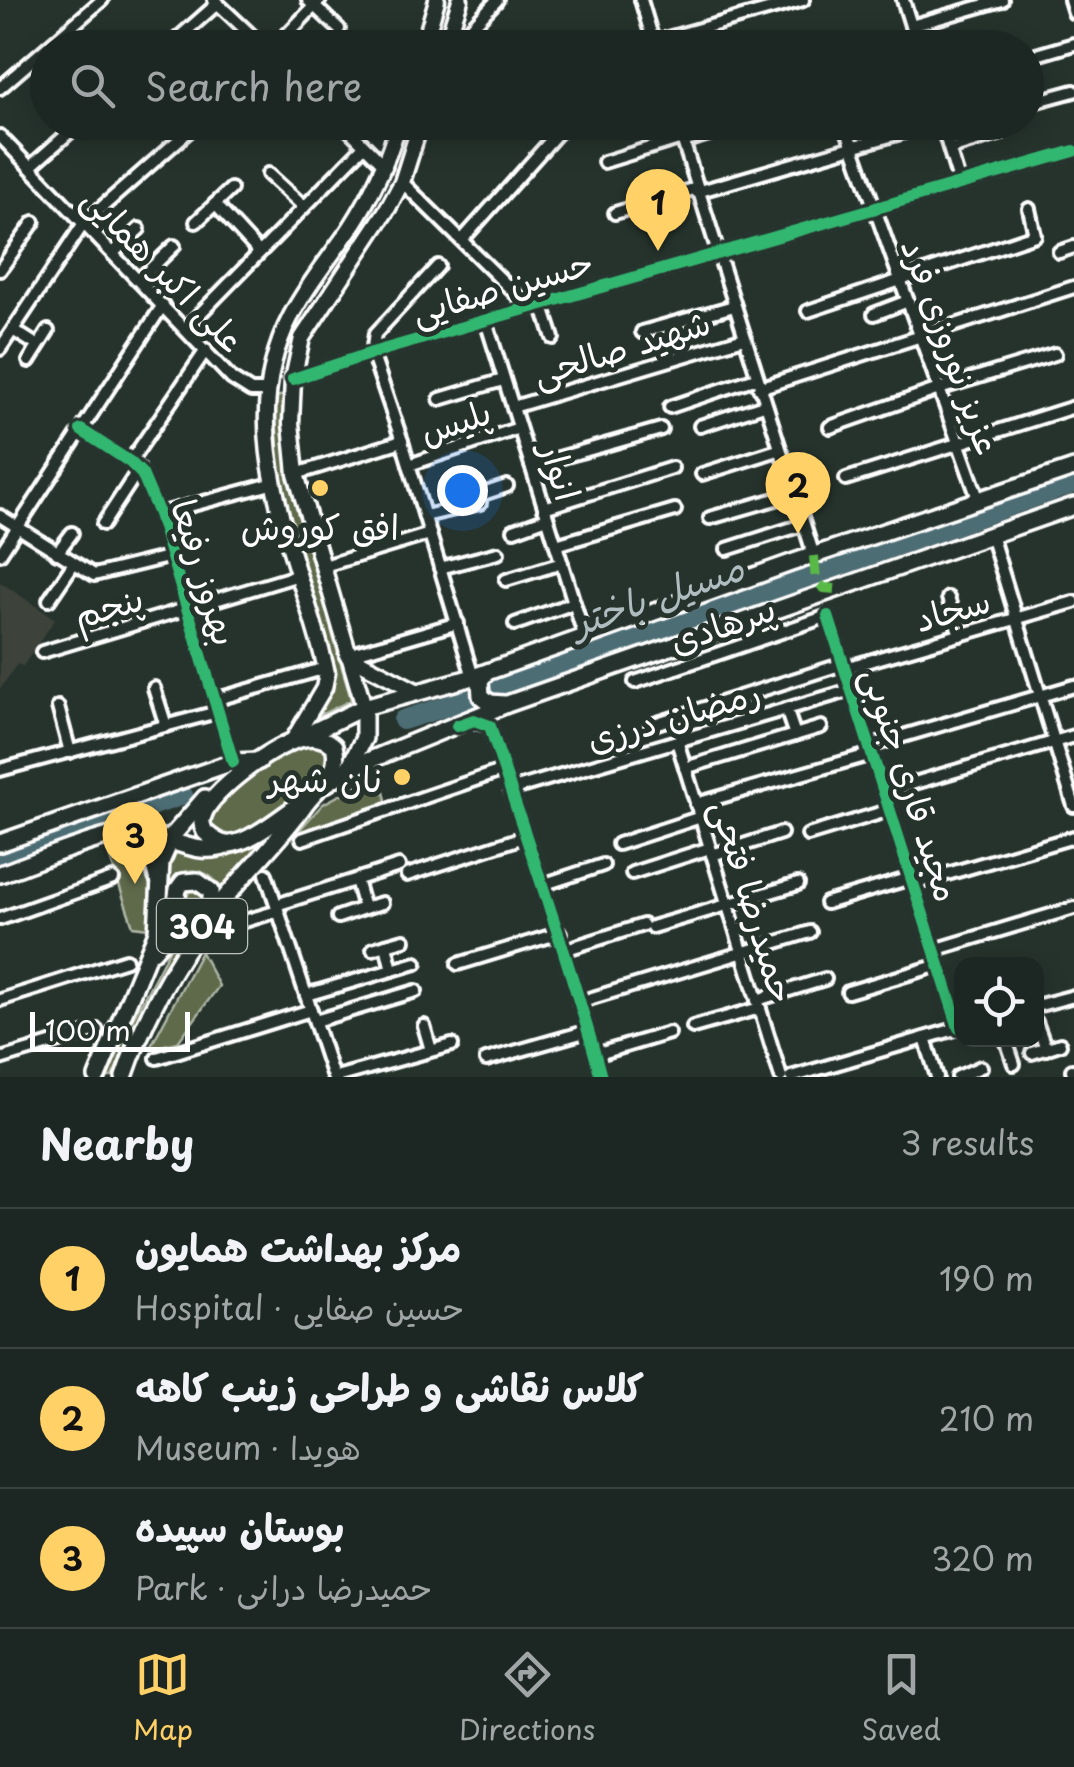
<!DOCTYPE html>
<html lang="en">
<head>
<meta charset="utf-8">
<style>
  body { margin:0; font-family:"Playpen Sans","Playpen Sans Arabic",sans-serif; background:#29322f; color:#f1f3f6 }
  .controls { position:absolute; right:30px; bottom:30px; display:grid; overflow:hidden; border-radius:20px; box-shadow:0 5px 25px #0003 }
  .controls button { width:90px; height:90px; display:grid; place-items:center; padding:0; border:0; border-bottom:2px solid #3a4340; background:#1c2622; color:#f1f3f6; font:50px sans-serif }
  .scale { position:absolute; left:30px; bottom:25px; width:160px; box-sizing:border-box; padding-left:10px; border:5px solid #fff; border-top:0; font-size:28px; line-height:35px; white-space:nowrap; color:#fff; -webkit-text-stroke:8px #26332d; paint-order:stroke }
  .you { position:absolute; left:462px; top:490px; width:35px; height:35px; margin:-25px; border:8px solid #fff; border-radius:50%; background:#1a73e8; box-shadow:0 0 0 15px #1a73e833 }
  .badge { display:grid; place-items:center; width:65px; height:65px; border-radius:50%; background:#ffd166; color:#111; font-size:32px; font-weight:700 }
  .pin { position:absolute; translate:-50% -82px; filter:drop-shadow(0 2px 5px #0008) }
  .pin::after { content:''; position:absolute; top:52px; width:35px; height:30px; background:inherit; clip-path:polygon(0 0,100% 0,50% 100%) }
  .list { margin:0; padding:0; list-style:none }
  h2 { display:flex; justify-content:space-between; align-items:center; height:130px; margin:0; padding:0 40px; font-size:42px }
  h2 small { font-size:32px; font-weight:400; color:#a0a5a5 }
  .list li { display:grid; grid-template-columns:65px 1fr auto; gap:30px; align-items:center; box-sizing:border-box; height:140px; padding:0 40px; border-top:2px solid #3a4340 }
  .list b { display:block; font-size:38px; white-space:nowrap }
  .list p { margin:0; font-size:32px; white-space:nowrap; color:#a0a5a5 }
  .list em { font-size:32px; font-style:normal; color:#a0a5a5 }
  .icon { flex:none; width:55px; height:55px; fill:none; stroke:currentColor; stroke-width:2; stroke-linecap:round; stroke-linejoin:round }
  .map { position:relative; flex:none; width:1074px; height:1077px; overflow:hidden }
  .search { position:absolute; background:#1c2622; box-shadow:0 5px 25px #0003; left:30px; right:30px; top:30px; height:110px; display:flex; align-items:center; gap:25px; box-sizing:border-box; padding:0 35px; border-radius:55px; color:#a0a5a5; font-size:38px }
  .sheet { height:550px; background:#1c2622 }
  nav { display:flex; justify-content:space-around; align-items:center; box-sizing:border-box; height:140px; border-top:2px solid #3a4340; background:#1c2622; font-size:28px; color:#a0a5a5 }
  nav a { display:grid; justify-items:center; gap:5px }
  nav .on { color:#ffd166 }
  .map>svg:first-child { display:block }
  .built { fill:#3c423a }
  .green { fill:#5e6b4c; stroke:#aeb5a6; stroke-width:2.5 }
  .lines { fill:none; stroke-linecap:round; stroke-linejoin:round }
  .river { stroke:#4d6d74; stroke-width:20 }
  .minor-casing { stroke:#fff; stroke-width:18 }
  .secondary-casing { stroke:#fff; stroke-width:21 }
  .primary-casing { stroke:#fff; stroke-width:22 }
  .minor { stroke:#26332d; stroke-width:10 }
  .secondary { stroke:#26332d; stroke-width:14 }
  .primary { stroke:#26332d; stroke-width:15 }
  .quiet { stroke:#58b947; stroke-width:10; stroke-dasharray:20 10; stroke-linecap:butt }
  .cycleway-casing { stroke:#26332d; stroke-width:19 }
  .cycleway { stroke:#33b770; stroke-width:12 }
  .poi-dot { fill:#ffd166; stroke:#26332d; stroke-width:4 }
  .labels { text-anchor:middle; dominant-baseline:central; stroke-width:10; stroke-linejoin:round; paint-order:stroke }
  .shield { fill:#26332d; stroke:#bec2c0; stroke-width:2.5 }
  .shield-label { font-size:32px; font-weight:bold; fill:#fff }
  .street-label { font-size:35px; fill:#fff; stroke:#26332d }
  .poi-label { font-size:35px; fill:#fff; stroke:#26332d }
  .water-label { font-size:38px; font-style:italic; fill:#afbdc0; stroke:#26332d }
</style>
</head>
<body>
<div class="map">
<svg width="1074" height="1077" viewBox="0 0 1074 1077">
  <rect width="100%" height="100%" fill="#26332d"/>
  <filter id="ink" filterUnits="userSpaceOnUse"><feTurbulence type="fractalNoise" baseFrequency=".01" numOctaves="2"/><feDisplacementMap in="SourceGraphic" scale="20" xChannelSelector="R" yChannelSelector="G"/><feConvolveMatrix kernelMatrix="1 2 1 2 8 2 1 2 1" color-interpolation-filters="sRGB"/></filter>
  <g filter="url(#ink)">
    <path class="built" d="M0 582 55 619 23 666 17 664 0 689Z"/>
    <g class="green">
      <path d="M285 395 290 475 298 511 351 700 318 716 329 691 308 586 280 480 275 397Z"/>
      <path d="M321 744 327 745 332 759 316 784 242 836H217L207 825C212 798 270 756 297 747 304 744 313 744 321 744Z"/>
      <path d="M379 774 388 807 292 838 323 804Z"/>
      <path d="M279 825 217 897 219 885C203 865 176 864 170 893 168 901 168 910 167 919V875L174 848C225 863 239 859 279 825Z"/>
      <path d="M123 842 136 845 150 872 149 928 133 926 105 844Z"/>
      <path d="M193 887 206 895 200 916 152 992 112 1077H106C125 1025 157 980 178 930 184 916 182 898 193 887Z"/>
      <path d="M201 952 219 986 178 1042 150 1048Z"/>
    </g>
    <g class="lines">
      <g class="river">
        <path d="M490 689 1074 483"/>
        <path d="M403 720 466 700"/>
        <path d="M0 857 183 795"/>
      </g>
      <defs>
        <g id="minor">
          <path d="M214 0 265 48"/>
          <path d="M308 0 339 29"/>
          <path d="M641 0 655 47"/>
          <path d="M903 0 918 48"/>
          <path d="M1070 0 1074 13"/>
          <path d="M911 26 1002 0"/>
          <path d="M167 48 217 4"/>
          <path d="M274 48 320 0"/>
          <path d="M452 48 497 0"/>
          <path d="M632 48 803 0"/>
          <path d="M894 48 916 41"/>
          <path d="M1026 58 1074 44"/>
          <path d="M0 88 102 0"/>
          <path d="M1026 104 1074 91"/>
          <path d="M341 122 386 167"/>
          <path d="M677 122 814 556"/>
          <path d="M844 122 979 501"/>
          <path d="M941 122 960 184"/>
          <path d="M0 136 232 379 251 391H269"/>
          <path d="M683 142 749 122"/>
          <path d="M950 149 999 134"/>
          <path d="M604 162 682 138"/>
          <path d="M30 167 81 122"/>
          <path d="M268 174 304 207"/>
          <path d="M402 182 530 308"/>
          <path d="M697 192 921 127"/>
          <path d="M215 204 259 252"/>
          <path d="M615 213 697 188"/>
          <path d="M196 222 231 189"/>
          <path d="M462 240 562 128"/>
          <path d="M1059 252 1074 247"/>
          <path d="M113 253 139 229"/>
          <path d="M438 266 375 334 372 353 402 441 473 677"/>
          <path d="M0 270 34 222"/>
          <path d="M139 280 174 246"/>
          <path d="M542 304 553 338"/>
          <path d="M808 311 1035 235 1029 209"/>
          <path d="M874 314 908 301"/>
          <path d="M486 321 585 638"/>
          <path d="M185 329 364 146"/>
          <path d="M13 330 38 346"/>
          <path d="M642 332 734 306"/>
          <path d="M0 349 84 223 199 122"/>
          <path d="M29 361 48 331"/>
          <path d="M293 379 372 353 1074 151"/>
          <path d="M759 388 1074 287"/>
          <path d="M440 399 503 380"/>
          <path d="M513 407 744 338"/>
          <path d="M670 407 756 378"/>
          <path d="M700 426 764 405"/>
          <path d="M830 427 939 389 1055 354"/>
          <path d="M81 430 130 462 142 474 159 514 233 762"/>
          <path d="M130 462 206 350"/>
          <path d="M409 465 519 428"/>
          <path d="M531 466 661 429"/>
          <path d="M296 474 402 441"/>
          <path d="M702 474 778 450"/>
          <path d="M846 479 1074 407"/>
          <path d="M544 508 672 468"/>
          <path d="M159 514 271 484"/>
          <path d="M0 516 94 575 172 556"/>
          <path d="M425 516 480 503V495L507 486"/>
          <path d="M710 518 793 494"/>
          <path d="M103 524 139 469"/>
          <path d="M514 530 547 518"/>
          <path d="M991 535 1074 806"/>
          <path d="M556 545 675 510"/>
          <path d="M727 549 802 525"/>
          <path d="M57 553 72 533"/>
          <path d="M0 554 163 305"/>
          <path d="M324 566 430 534"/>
          <path d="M440 568 498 553"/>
          <path d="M506 580 562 563"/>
          <path d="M948 598 960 635"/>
          <path d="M49 600 74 563"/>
          <path d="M828 616 959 1028"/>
          <path d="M515 624 574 603"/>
          <path d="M42 652 299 575"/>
          <path d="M348 655 458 623"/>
          <path d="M845 668 1074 602"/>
          <path d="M635 682 828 616"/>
          <path d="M154 688 166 726"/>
          <path d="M214 700 326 668"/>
          <path d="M58 707 70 752"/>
          <path d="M786 709 795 735"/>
          <path d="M472 721 490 726C527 844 569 958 601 1077"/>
          <path d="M651 725 843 664"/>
          <path d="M677 741 781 1077"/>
          <path d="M869 746 1074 686"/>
          <path d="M685 768 821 727"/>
          <path d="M0 770 217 712"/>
          <path d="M510 790 851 690"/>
          <path d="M884 792 1074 736"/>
          <path d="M696 804 872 754"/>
          <path d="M808 835 890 810"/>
          <path d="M302 839 504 770"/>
          <path d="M618 844 701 817"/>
          <path d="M712 855 781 833"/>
          <path d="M632 873 710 848"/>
          <path d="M266 874 333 1077"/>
          <path d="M407 875 524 837"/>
          <path d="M913 884 1074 837"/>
          <path d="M542 885 603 865"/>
          <path d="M826 903 911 878"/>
          <path d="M276 905 399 866"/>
          <path d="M364 908 382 903"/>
          <path d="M338 917 364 908 356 880"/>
          <path d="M0 919 113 879"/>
          <path d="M652 927 798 884"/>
          <path d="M215 930 278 911"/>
          <path d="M386 945 404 940"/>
          <path d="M373 949 386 945 392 970"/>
          <path d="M564 950 643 925"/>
          <path d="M934 950 1074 908"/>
          <path d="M458 964 560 933"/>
          <path d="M848 992 939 965"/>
          <path d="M306 995 416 963"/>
          <path d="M0 1000 126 960"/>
          <path d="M757 1000 825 979"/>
          <path d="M579 1002 810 932"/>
          <path d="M1036 1006 1074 996"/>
          <path d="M315 1021 416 991"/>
          <path d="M1036 1022 1046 1049"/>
          <path d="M424 1026 431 1050"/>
          <path d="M693 1027 760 1008"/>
          <path d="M925 1038 937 1077"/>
          <path d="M1006 1040 1014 1064"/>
          <path d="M1032 1053 1060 1044"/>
          <path d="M595 1055 669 1033"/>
          <path d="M157 1058 311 1010"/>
          <path d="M0 1059 97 1030"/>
          <path d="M486 1060 588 1031"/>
          <path d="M1072 1070 1074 1075"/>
          <path d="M336 1077 452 1045"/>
          <path d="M791 1077 962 1027"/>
          <path d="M958 1077 981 1067"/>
        </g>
        <g id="secondary">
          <path d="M423 48 437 0"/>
          <path d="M445 48 460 0"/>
          <path d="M347 655 416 691"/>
          <path d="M364 707 296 474 291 423 293 379 302 338 388 208 402 182 421 122"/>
          <path d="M292 742 324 688 327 673C300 557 230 432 291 316 308 283 331 257 351 227 373 193 388 160 399 122"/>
        </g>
        <g id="primary">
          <path d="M486 673 480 680 481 696 490 703 504 704"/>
          <path d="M300 738 364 707 473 677 791 563 1074 468"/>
          <path d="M348 769 364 738V707"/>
          <path d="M327 783 348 769 507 704 1074 506"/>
          <path d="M123 836C143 846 152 853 157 877"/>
          <path d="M0 843 233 762 259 761"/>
          <path d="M0 874C30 864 108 831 135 832 166 834 195 858 226 846"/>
          <path d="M153 951 172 929 178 889 183 882 197 881 211 891V905L207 916"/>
          <path d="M97 1077 157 932 161 862 173 835 205 798"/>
          <path d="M124 1077C143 1021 174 962 211 915 241 876 277 844 305 804 319 784 342 775 334 746 326 739 315 736 304 738 279 741 210 791 203 816 201 823 202 825 205 832 211 837 218 843 226 844 247 847 292 808 311 796"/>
        </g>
      </defs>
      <use href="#minor" class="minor-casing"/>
      <use href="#secondary" class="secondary-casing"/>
      <use href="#primary" class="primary-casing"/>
      <use href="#minor" class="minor"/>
      <use href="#secondary" class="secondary"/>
      <use href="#primary" class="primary"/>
      <path class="quiet" d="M814 556 816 581 824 588 835 589"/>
      <defs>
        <g id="cycleway">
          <path d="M293 379 372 353 1074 151"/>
          <path d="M81 430 130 462 142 474 159 514 233 762"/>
          <path d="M828 616 959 1028"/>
          <path d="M457 726 474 720 490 726C527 844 569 958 601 1077"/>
        </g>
      </defs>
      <use href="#cycleway" class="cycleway-casing"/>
      <use href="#cycleway" class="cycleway"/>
    </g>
  </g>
  <g class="poi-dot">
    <circle cx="320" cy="488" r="10"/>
    <circle cx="402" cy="777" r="10"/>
  </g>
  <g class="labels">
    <rect class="shield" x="157" y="899" width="90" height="54" rx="8"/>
    <g class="shield-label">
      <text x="202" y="926">304</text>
    </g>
    <g class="street-label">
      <text transform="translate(165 268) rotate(46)">علی اکبر همایی</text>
      <text transform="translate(502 285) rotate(-16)">حسین صفایی</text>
      <text transform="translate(621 346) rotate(-17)">شهید صالحی</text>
      <text transform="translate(953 346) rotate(70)">عزیز نوروزی فرد</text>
      <text transform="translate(455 420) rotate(-18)">پلیس</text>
      <text transform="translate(562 471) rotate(73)">انوار</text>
      <text transform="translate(206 572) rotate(73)">بهروز رفیعا</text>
      <text transform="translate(108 605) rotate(-16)">پنجم</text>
      <text transform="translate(952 608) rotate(-16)">سجاد</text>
      <text transform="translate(722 623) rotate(-19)">پیرهادی</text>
      <text transform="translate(673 714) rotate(-16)">رمضان درزی</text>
      <text transform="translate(913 784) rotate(72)">مجید قاری جنوبی</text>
      <text transform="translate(755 901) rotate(73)">حمیدرضا فتحی</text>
    </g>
    <g class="poi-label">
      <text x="320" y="525">افق کوروش</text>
      <text x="382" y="777" text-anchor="end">نان شهر</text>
    </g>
    <g class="water-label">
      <text transform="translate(657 593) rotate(-19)">مسیل باختر</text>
    </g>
  </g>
</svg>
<div class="controls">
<button><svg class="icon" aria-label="locate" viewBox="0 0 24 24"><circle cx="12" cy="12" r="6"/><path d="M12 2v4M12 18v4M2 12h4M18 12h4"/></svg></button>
</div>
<div class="scale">100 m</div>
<div class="you"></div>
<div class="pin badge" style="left:658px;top:251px">1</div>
<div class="pin badge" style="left:798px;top:534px">2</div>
<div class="pin badge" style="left:135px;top:884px">3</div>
<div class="search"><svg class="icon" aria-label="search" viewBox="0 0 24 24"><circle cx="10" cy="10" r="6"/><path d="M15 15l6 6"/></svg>Search here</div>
</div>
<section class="sheet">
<h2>Nearby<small>3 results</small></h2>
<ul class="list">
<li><span class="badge">1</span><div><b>مرکز بهداشت همایون</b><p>Hospital · حسین صفایی</p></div><em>190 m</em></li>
<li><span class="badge">2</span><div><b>کلاس نقاشی و طراحی زینب کاهه</b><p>Museum · هویدا</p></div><em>210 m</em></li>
<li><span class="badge">3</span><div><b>بوستان سپیده</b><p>Park · حمیدرضا درانی</p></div><em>320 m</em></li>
</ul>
</section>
<nav>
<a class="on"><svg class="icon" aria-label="map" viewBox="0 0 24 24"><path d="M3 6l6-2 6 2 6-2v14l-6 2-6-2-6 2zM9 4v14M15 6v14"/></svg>Map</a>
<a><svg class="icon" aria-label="directions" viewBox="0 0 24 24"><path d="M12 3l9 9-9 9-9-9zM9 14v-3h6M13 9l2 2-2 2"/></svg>Directions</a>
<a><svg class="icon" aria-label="saved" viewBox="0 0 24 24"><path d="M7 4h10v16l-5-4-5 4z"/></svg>Saved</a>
</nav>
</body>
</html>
